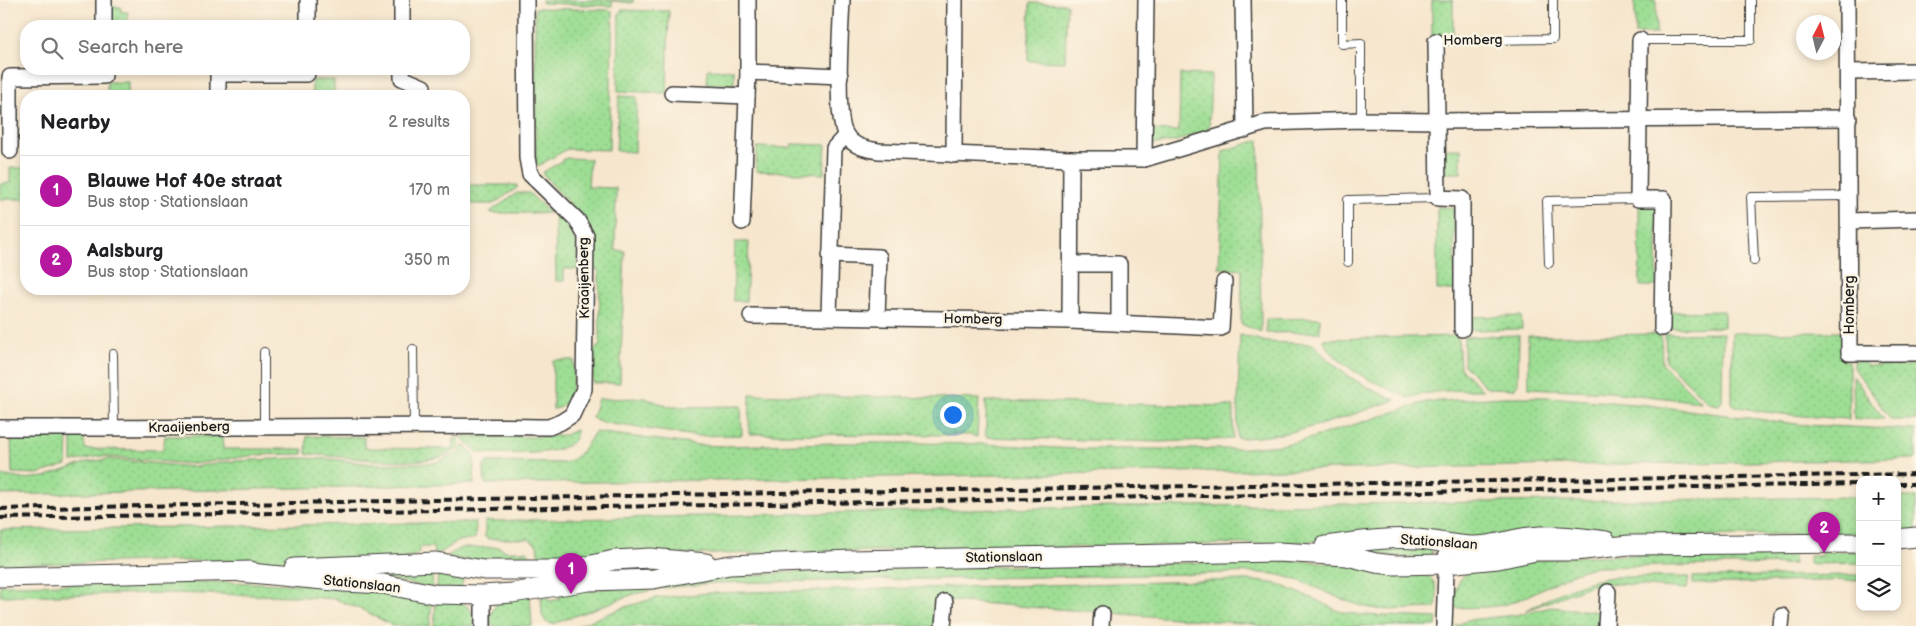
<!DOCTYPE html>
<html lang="en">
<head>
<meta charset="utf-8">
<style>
  body { margin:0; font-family:"Balsamiq Sans",sans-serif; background:#f6f6f6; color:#202124 }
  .controls { position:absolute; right:15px; bottom:15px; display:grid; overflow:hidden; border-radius:10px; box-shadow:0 2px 8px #0003 }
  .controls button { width:45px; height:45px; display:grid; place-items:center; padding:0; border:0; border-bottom:1px solid #e0e0e0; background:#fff; color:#202124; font:25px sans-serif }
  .compass { position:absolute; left:1796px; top:15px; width:45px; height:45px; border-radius:50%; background:#fff; box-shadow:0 2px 8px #0003; rotate:7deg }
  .you { position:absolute; left:952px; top:414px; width:18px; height:18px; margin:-12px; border:4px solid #fff; border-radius:50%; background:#1a73e8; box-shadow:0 0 0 8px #1a73e833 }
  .badge { display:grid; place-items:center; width:32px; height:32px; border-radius:50%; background:#b5179e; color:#fff; font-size:16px; font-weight:700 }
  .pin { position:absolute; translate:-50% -41px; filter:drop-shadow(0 1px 2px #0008) }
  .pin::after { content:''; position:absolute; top:26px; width:18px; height:15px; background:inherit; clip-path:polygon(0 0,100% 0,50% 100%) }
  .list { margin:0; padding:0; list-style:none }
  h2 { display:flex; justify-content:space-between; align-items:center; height:65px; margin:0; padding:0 20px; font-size:21px }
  h2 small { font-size:16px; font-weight:400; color:#757577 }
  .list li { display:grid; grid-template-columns:32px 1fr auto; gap:15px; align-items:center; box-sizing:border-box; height:70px; padding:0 20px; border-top:1px solid #e0e0e0 }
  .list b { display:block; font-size:19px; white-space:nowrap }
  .list p { margin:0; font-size:16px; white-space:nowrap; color:#757577 }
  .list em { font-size:16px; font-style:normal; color:#757577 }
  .icon { flex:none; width:28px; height:28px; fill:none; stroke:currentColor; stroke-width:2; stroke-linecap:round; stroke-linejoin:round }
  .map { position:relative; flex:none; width:1916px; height:626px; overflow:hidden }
  .search { position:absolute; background:#fff; box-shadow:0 2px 8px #0003; left:20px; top:20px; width:450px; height:55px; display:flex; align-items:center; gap:12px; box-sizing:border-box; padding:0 18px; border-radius:20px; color:#757577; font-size:19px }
  .panel { position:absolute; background:#fff; box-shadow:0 2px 8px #0003; left:20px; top:90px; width:450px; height:205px; border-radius:20px }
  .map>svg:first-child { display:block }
  .grass { fill:url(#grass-dots); stroke:#5d7d58 }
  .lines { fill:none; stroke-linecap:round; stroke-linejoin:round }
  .service-casing { stroke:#3d3a37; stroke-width:10 }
  .minor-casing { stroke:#3d3a37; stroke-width:18 }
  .tertiary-casing { stroke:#3d3a37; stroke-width:21 }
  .service { stroke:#fff; stroke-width:8 }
  .minor { stroke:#fff; stroke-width:15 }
  .tertiary { stroke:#fff; stroke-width:19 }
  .rail { stroke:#1c1c1c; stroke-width:4; stroke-dasharray:8 4; stroke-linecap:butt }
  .labels { text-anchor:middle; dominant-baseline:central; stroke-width:5; stroke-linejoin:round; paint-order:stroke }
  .street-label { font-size:14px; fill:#1c1c1c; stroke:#fcf5e5 }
</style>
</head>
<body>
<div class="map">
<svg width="1916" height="626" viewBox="0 0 1916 626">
  <defs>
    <pattern id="grass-dots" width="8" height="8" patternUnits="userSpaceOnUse" patternTransform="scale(1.25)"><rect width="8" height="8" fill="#9ede94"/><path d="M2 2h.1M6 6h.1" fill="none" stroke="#88be7f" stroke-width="1.8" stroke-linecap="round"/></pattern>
  </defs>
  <rect width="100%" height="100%" fill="#fcf5e5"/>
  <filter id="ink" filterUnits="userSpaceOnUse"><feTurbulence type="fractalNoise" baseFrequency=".02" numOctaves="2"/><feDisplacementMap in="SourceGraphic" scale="10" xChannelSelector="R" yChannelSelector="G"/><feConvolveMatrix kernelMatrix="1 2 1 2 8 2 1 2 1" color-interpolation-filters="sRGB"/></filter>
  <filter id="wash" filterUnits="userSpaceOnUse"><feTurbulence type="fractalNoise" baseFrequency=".0096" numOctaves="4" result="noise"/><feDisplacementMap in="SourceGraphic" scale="20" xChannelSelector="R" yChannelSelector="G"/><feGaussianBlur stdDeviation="1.12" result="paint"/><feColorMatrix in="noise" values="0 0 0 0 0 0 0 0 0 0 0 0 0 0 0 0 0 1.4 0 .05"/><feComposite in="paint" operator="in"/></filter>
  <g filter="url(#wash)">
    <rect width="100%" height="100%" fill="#f6e6cd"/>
    <g class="grass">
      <path d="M542 0H634L632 3 612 1V6L542 3Z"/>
      <rect x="1432" y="0" width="21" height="37"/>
      <rect x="1635" y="0" width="21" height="34"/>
      <path d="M1030 3 1067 4 1065 62 1028 61Z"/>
      <path d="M109 7H121V12H128V26H108Z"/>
      <path d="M535 8 610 10 613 12 609 150 567 149 538 166 536 160Z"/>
      <path d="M621 10 669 11 667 93 618 91 619 15Z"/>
      <path d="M708 69 734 70V85L707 84Z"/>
      <path d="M1180 74 1211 75 1209 129 1177 141 1149 145 1150 130 1179 131Z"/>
      <rect x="312" y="80" width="22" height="16"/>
      <rect x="107" y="82" width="21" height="14"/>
      <path d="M619 96 637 97 635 152 616 151Z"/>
      <path d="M1259 140 1261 332 1241 324 1242 270 1219 268 1223 151Z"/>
      <path d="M792 144 826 145 824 174 756 171 757 147 791 148Z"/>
      <rect x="1444" y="149" width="17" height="24"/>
      <path d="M566 158 590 159 588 187 616 188 615 250 625 251 620 383H593V351L600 345 599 270 593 269V250L584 221 542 173Z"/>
      <path d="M10 168H26V199H0V184L10 183Z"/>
      <path d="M464 185H517V188L493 204H464Z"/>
      <path d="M517 193H529L550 213H491V211Z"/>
      <path d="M1657 204V286H1640L1639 205Z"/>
      <path d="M1437 207 1454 208 1455 290H1437Z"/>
      <path d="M555 213C574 233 579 241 578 269H564V281H556Z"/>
      <path d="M735 242H749L746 301H733Z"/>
      <path d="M1724 311V327L1670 328V312Z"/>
      <path d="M1521 316 1522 329 1469 330V317Z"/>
      <path d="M1320 318V332L1266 333V319Z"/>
      <path d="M1843 332 1844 360 1849 361V419C1828 418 1745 413 1732 404V333Z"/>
      <path d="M1723 333 1722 401 1719 405 1709 403 1666 362 1665 334Z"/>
      <path d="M1661 334 1662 364 1701 402 1610 392 1529 388 1528 336Z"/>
      <path d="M1240 335 1267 342 1313 344C1340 374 1359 384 1395 400 1344 417 1292 438 1237 438Z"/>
      <path d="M1519 335 1518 383 1514 389 1487 388 1464 365V337Z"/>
      <path d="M1458 336 1460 368 1483 390C1457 390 1433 390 1408 398 1379 383 1338 370 1323 339Z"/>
      <path d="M553 360H574C573 376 575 408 553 409Z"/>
      <path d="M1854 361H1863L1867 366 1916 365V420H1891L1854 368Z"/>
      <path d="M1853 376 1884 419H1854Z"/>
      <path d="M750 394 979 399 977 437 970 435 749 434Z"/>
      <path d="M1504 397H1549L1647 405 1805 425 1916 430V459L485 484 484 466 487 462 565 463C582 456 585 446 595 432L699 445 725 446 837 443H912L982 444 1077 449H1234L1281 445 1305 440 1426 402Z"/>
      <path d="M644 398 672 407 741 406 742 435 696 436 605 423 592 418 598 399Z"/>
      <path d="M986 401 1233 406V439L1160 442 986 437Z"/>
      <path d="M576 430C581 461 497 452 478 453L460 436 537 437 565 435Z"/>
      <path d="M11 436H68L67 465 37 474 12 473Z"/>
      <path d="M72 436 84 437 85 449 163 450 165 436H222L223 449H303V454L256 455 193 464 99 456 72 462Z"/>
      <path d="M307 436 364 437V448L454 449V439H459L460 446C440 473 339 455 306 454Z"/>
      <path d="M464 445 474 455V484L0 495V475L22 479 45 477 88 462 109 459 192 467 234 461 296 458 331 459 371 464 435 463 456 454Z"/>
      <path d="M1860 497V533L1685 536 1601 534 1500 539H1348L1284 543 659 555 541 567 537 545 529 539H488L485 537V521L1049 508Z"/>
      <rect x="1897" y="497" width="19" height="35"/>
      <path d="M476 522 475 538C470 541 465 539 459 541 449 545 445 553 434 554L433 547H420L418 554 402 560 152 561 0 565V530Z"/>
      <path d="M1379 544 1431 549 1432 556 1429 560 1334 549Z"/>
      <path d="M499 547 506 551H527L529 553V567L445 558 460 548Z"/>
      <path d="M1860 551V563L1809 564V556H1822V552Z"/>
      <path d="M1794 552V564L1593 567C1566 574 1544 589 1518 600 1497 609 1475 607 1453 608 1454 589 1458 576 1476 567L1581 556Z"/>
      <path d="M1307 561 1425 573C1438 582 1438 594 1436 608 1415 608 1392 612 1371 608 1339 602 1312 582 1280 575 1253 570 1223 574 1196 574L715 583 663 588 634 594 553 624 546 622 542 615 541 597H548L549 601 560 599 559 595 579 591 790 572 843 569Z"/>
      <path d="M433 567 432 588 343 570Z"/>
      <path d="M438 567 462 574 463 580 461 588 437 589Z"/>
      <path d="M1860 575V580L1693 584V577Z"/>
      <path d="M1614 577H1689L1687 589 1608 583 1591 585 1525 611C1553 596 1582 580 1614 577Z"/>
      <path d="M1248 580 1278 584 1316 600 1338 611 1361 615 1437 618 1436 626H1258L1254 624 938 600 935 626H577L625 607 656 598 708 593Z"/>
      <path d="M221 582 325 585 432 598 430 626H393L363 610 335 599 294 596 168 593 0 596V585Z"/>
      <path d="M530 594 532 626H490L491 613 497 603Z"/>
      <path d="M436 598C458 600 472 600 475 626H434Z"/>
      <path d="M1552 607 1600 612 1599 626H1455L1468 620 1516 615Z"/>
    </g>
  </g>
  <g filter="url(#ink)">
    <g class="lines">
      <defs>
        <g id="service">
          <path d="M1342 0V44L1361 43V120"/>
          <path d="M1640 40H1751V0"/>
          <path d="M1436 41 1553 39V0"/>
          <path d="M1754 261 1751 197 1849 196"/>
          <path d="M1348 262V200L1438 198"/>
          <path d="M1549 263 1547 201 1638 199"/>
          <path d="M413 349 414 425"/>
          <path d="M113 354 114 429"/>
          <path d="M264 426V352"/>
        </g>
        <g id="minor">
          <path d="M402 0V26"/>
          <path d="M748 0V72L840 76"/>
          <path d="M842 0C841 25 834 118 846 135 853 147 867 149 879 151L1071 159H1144L1265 123 1361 120 1436 121 1849 118"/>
          <path d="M1243 0 1245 130"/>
          <path d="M1847 0 1849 353H1916"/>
          <path d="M104 26V0"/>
          <path d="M308 26V0"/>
          <path d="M1640 40 1638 199H1664L1662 328"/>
          <path d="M1436 41 1438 198 1462 199V329"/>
          <path d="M402 69V78L423 87V96"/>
          <path d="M1849 72 1916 71"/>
          <path d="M672 93 747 96"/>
          <path d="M218 96V74H307V69"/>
          <path d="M10 151V77L104 76V69"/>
          <path d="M954 155 955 0"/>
          <path d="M1144 159 1146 0"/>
          <path d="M1849 221 1916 219"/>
          <path d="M742 222 748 72"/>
          <path d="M830 255 879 257 877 317"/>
          <path d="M1070 264H1119V323"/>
          <path d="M751 316 1070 321 1221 328 1224 282"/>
          <path d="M829 316 834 148 846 135"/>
          <path d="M1070 321 1071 159"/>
          <path d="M0 428C183 429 366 424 549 427L561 422 572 415 584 389 586 236 577 220 530 174 527 158 526 0"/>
          <path d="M483 626V595"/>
          <path d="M943 626 945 602"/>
          <path d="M1101 626 1102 614"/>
          <path d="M1444 626 1447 544"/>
          <path d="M1606 626 1608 592"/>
          <path d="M1781 626 1782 616"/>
        </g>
        <g id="tertiary">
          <path d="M1897 539 1916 537"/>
          <path d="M1325 546C1355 542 1387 537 1417 539 1436 540 1454 546 1473 546 1493 546 1511 539 1530 537 1555 534 1580 537 1606 541"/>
          <path d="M294 568 436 562 484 570H570L614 560 650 558 706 563"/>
          <path d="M240 572 344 582 383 584 434 594 483 595 512 593 589 581 653 579 730 565 851 560 1278 552 1347 556 1376 563 1394 565 1446 564 1498 559 1536 551H1575L1629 545 1860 543"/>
          <path d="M0 577 251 571"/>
        </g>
      </defs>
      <use href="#service" class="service-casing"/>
      <use href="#minor" class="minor-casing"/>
      <use href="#tertiary" class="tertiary-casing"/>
      <use href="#service" class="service"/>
      <use href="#minor" class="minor"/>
      <use href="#tertiary" class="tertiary"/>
      <g class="rail">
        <path d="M1897 484H1916"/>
        <path d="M0 509 774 493 1916 474"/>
        <path d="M0 518 1860 484"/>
      </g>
    </g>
  </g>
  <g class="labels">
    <g class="street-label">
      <text transform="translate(1473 40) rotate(-1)">Homberg</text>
      <text transform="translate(584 278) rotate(-91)">Kraaijenberg</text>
      <text transform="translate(1849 305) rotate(-90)">Homberg</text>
      <text transform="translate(973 319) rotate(1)">Homberg</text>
      <text transform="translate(189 427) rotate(-1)">Kraaijenberg</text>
      <text transform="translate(1439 542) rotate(4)">Stationslaan</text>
      <text transform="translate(1004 557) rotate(-1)">Stationslaan</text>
      <text transform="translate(362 584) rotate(6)">Stationslaan</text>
    </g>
  </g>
</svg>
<div class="controls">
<button>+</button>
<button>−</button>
<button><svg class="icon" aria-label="layers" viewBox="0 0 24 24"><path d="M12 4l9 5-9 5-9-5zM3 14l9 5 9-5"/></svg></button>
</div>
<svg class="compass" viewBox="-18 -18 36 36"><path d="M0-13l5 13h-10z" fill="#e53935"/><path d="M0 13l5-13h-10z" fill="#757577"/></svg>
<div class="you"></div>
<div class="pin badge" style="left:571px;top:594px">1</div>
<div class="pin badge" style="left:1824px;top:553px">2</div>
<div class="search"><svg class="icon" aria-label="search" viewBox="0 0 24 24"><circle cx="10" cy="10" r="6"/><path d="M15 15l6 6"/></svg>Search here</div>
<section class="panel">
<h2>Nearby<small>2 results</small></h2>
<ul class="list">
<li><span class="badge">1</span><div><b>Blauwe Hof 40e straat</b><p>Bus stop · Stationslaan</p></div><em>170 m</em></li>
<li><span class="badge">2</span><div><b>Aalsburg</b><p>Bus stop · Stationslaan</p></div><em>350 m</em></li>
</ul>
</section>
</div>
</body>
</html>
